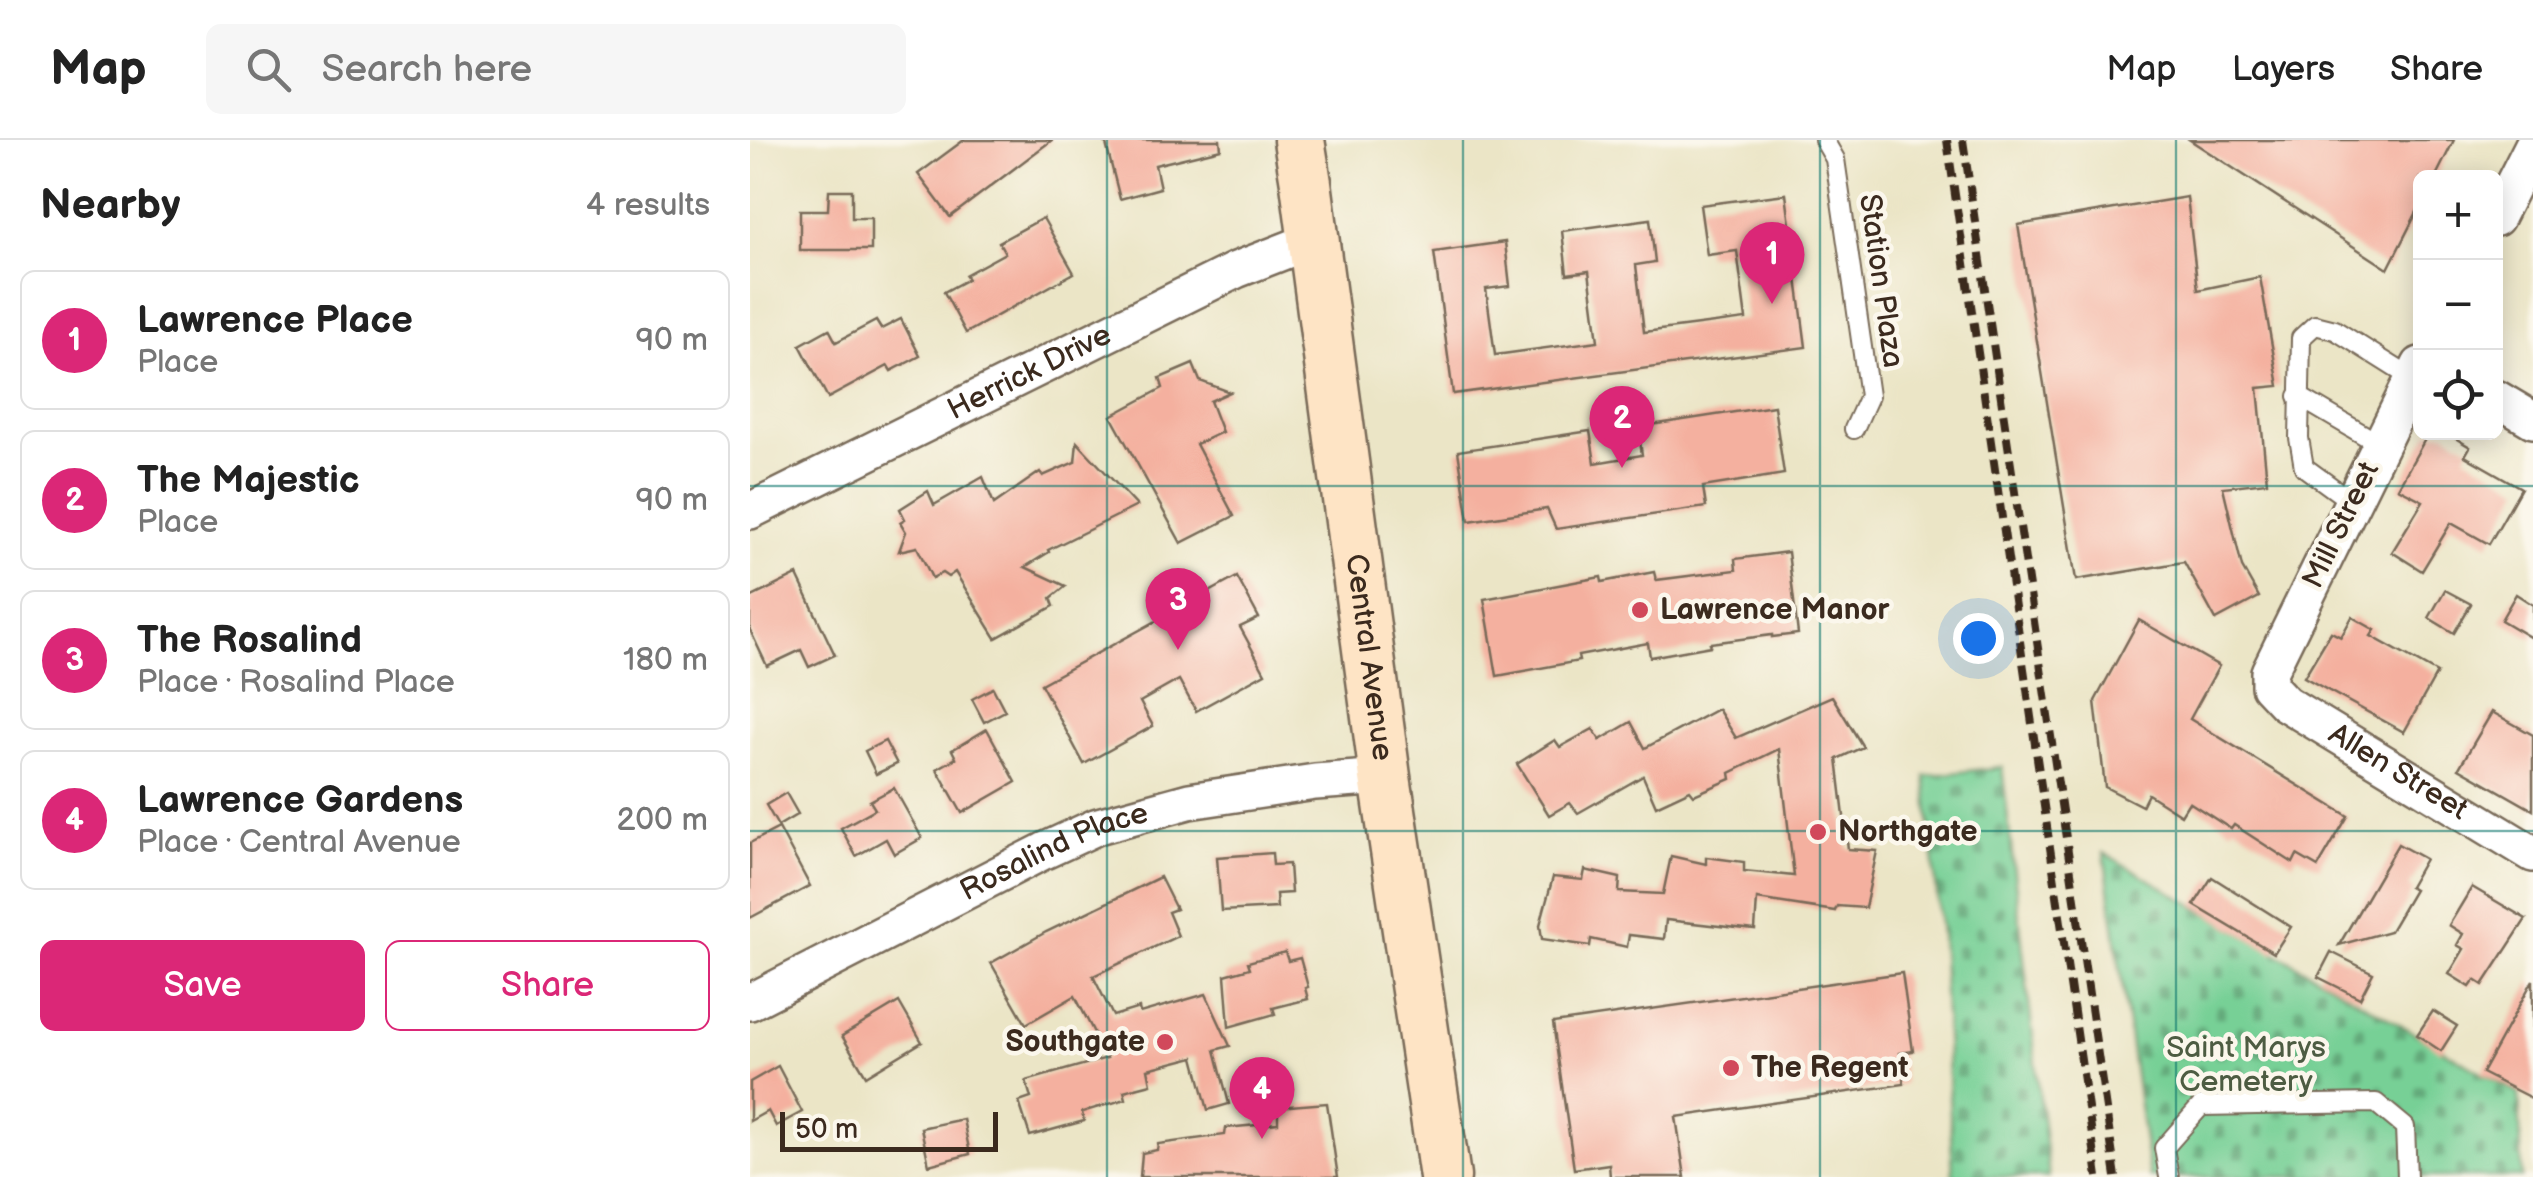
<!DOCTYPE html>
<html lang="en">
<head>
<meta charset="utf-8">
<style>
  body { margin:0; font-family:"Balsamiq Sans",sans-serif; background:#f6f6f6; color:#222 }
  .controls { position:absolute; right:30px; top:30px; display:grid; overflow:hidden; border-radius:15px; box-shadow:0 5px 25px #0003 }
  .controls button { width:90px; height:90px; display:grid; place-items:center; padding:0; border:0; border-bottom:2px solid #e0e0e0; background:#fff; color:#222; font:50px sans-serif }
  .scale { position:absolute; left:30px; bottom:25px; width:218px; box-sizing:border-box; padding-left:10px; border:5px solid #3b2a1e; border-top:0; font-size:28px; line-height:35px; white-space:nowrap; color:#3b2a1e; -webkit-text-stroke:8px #fbf7ec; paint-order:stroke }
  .you { position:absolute; left:1228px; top:498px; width:35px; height:35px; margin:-25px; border:8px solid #fff; border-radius:50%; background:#1a73e8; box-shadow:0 0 0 15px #1a73e833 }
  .badge { display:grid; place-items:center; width:65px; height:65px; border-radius:50%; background:#db2777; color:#fff; font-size:32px; font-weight:700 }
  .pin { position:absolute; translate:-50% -82px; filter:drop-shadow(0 2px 5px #0008) }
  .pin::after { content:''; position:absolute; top:52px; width:35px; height:30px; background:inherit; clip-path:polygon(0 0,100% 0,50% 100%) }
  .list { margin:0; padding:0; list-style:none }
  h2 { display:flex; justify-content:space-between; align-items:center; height:130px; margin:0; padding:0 40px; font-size:42px }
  h2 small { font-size:32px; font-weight:400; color:#767676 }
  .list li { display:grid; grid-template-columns:65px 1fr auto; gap:30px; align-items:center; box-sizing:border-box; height:140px; margin:0 20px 20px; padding:0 20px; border:2px solid #e0e0e0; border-radius:15px }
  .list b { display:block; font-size:38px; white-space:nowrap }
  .list p { margin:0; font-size:32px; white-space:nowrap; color:#767676 }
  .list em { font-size:32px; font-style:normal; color:#767676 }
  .actions { display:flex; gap:20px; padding:30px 40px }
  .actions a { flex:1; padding:22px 0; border:2px solid #db2777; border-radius:15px; text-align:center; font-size:35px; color:#db2777 }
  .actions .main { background:#db2777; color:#fff }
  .icon { flex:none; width:55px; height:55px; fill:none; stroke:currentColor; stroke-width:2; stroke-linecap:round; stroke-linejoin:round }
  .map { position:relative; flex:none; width:1783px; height:1037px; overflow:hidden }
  header { display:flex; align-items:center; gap:60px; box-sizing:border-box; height:140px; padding:0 50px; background:#fff; border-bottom:2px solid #e0e0e0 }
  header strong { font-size:48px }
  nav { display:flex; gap:55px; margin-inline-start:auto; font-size:35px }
  .search { width:700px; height:90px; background:#f6f6f6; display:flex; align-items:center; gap:25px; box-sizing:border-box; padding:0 35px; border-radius:15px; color:#767676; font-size:38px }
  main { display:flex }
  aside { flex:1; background:#fff }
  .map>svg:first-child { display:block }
  .cemetery { fill:url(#cemetery-stones); stroke:#597d5a; stroke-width:2.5 }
  .building { fill:#f4b09f }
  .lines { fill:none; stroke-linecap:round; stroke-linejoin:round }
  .lane-casing { stroke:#796b59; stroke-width:22 }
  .street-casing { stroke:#796b59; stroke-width:40 }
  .secondary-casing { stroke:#796b59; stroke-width:55 }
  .lane { stroke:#fff; stroke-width:18 }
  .street { stroke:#fff; stroke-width:35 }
  .secondary { stroke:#fee4c5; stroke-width:50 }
  .rail { stroke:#3b2a1e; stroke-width:8; stroke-dasharray:15 8; stroke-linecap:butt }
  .grid { fill:none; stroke:#0f766e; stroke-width:2.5; stroke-opacity:0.55 }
  .poi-dot { fill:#d1495b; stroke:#fbf7ec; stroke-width:4 }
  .labels { text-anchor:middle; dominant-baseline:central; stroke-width:9; stroke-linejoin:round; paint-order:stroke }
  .street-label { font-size:30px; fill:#3b2a1e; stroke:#fbf7ec }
  .poi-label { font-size:30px; font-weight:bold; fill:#3b2a1e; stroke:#fbf7ec; text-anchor:start }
  .park-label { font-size:30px; fill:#4d5c42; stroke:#fbf7ec }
</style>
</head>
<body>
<header>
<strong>Map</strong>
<div class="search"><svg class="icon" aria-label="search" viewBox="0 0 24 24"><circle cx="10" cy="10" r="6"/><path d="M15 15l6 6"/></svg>Search here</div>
<nav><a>Map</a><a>Layers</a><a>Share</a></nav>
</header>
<main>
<aside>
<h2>Nearby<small>4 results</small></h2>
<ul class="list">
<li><span class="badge">1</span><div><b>Lawrence Place</b><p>Place</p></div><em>90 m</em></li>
<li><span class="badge">2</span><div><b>The Majestic</b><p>Place</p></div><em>90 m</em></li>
<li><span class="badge">3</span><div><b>The Rosalind</b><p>Place · Rosalind Place</p></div><em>180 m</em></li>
<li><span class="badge">4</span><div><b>Lawrence Gardens</b><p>Place · Central Avenue</p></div><em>200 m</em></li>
</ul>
<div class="actions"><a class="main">Save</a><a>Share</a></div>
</aside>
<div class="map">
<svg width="1783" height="1037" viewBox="0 0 1783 1037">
  <defs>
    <pattern id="cemetery-stones" width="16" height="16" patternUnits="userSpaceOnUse" patternTransform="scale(2.5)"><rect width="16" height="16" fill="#77d096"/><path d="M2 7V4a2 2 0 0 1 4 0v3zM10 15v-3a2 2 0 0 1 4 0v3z" fill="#63a97a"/></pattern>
  </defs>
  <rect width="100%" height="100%" fill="#fbf7ec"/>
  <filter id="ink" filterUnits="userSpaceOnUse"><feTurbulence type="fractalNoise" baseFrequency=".01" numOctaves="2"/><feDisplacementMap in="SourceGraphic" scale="20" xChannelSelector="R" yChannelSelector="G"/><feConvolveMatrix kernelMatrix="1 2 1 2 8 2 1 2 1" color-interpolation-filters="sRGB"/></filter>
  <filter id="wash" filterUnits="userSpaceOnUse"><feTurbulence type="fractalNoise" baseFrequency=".0048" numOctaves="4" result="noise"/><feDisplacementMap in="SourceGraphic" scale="40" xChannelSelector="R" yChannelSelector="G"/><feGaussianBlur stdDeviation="2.25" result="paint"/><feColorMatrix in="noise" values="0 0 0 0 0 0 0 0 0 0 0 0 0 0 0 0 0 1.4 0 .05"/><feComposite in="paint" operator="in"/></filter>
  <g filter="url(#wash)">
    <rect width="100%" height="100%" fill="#ebe5c6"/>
    <g class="cemetery">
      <path d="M1252 627 1299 1037H1203L1191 793 1175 636Z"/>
      <path d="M1354 713 1769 954 1772 1037H1399Z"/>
    </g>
    <g id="blocks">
      <g class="building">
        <path d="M214 0H302L200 77 168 34Z"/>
        <path d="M355 0H470L471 9 405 25 410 48 370 59Z"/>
        <path d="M1440 0H1704L1685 38H1670V66L1638 129Z"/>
        <path d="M79 50H102V78H121V110H50V70H78Z"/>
        <path d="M1036 54 1056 207 703 254 684 112 755 102 760 146 736 149 745 215 848 201 839 131 817 134 812 91 900 79 905 122 886 125 894 192 996 179 987 111 957 115 950 65Z"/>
        <path d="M1437 57 1448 150 1510 137 1529 246 1508 248 1517 342 1473 347 1492 427 1509 457 1466 480 1434 422 1326 440 1268 85Z"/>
        <path d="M293 78 324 133 216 193 194 152 218 139 215 135 255 113 249 102Z"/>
        <path d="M151 179 170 216 141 231 138 226 78 258 50 205 79 189 86 202 126 181 131 189Z"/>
        <path d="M443 224 450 241 480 252 460 261 472 292 446 304 484 376 431 403 361 276 413 248 410 238Z"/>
        <path d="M1024 266 1034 334 953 347 956 367 806 389 797 369 719 381 708 311 840 291 845 323 892 315 888 287Z"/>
        <path d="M1679 292H1695L1720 307 1715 316 1771 348 1739 404 1701 383 1672 431 1642 412 1673 361 1648 348Z"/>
        <path d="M327 302 387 366 298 410 299 412 275 427 316 446 301 458 304 466 246 498 205 432 198 437 192 433 182 438 167 407 149 411 156 392 150 382 155 379 150 369 178 351 184 365 233 337 244 364 290 332 293 336 325 322Z"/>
        <path d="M1038 412 1048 494 1022 497V495L960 503 961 506 900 517 898 503 828 516 829 521 747 536 734 459 851 437 852 442 904 432 906 440 986 430 985 419Z"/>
        <path d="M47 435 85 515 59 527 51 510 17 526 0 490V458Z"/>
        <path d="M487 437 509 478 490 487 515 533 446 571 429 540 390 562 403 586 334 624 291 544Z"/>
        <path d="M1695 450 1721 464 1704 493 1679 478Z"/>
        <path d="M1766 454 1783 465V499L1751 480Z"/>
        <path d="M1602 477 1625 490 1621 496 1687 533 1654 592 1554 537 1581 492 1591 497Z"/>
        <path d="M1389 480 1469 526 1440 579 1598 676 1568 727 1547 715 1543 723 1484 685 1481 689 1439 662 1431 675 1398 654 1392 666 1355 647 1345 561Z"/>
        <path d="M243 548 255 571 234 582 222 559Z"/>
        <path d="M1082 556 1113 607 1087 619 1098 709 1127 711 1115 768 1087 766 1085 771 1007 759 1005 790 916 780 914 799 879 795 877 807 841 799 840 806 792 799 790 785 803 737 833 740 835 730 870 738 869 752 913 754 921 716 956 724V717L994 722V731L1044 736 1029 609 980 633 981 639 944 655 940 650 906 666 893 636 828 673 820 663 799 675 767 624 805 600 810 607 843 589 850 600 881 582 895 608 968 569 986 598Z"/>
        <path d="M1742 572 1783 595V670L1709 628Z"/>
        <path d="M237 589 266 642 212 673 187 629 206 618 202 610Z"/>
        <path d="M135 601 147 624 126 634 115 611Z"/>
        <path d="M144 648 172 698 144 714 136 699 106 716 91 688 125 669 120 661Z"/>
        <path d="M36 653 48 674 28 686 16 665Z"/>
        <path d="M29 688 60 746 0 778V703Z"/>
        <path d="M1648 704 1675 719 1659 747 1664 750 1640 791 1589 805Z"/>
        <path d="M522 713 523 725 539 724 541 753 526 754 527 768 471 771 467 717Z"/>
        <path d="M410 737 426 769 418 772 428 796 343 836 363 876 389 868 390 873 456 854 480 906 465 910 479 964 458 970 444 917 398 929 401 944 374 951 376 959 332 972 334 981 280 996 269 962 281 958 276 941 357 918 325 856 276 884 241 823 296 792Z"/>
        <path d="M1462 737 1541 787 1524 813 1444 765Z"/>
        <path d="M1722 747 1776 779 1733 845 1725 840 1720 847 1699 834 1714 809 1707 805 1713 794 1699 785Z"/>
        <path d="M535 812 538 821 550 818 558 847 555 848 558 859 523 868 525 874 479 887 475 835 500 828 498 822Z"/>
        <path d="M1581 812 1623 833 1610 858 1568 837Z"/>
        <path d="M1152 833 1163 911 1150 913 1154 944 926 977 935 1037H860L859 1024 824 1029 803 883Z"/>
        <path d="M1783 840V959L1732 933Z"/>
        <path d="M149 862 172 902 116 936 92 896Z"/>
        <path d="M1683 871 1707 886 1691 911 1667 895Z"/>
        <path d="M28 926 52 972 26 986 18 971 0 981V942Z"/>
        <path d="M577 963 588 1037H390L392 1013 407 1010 408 1004 475 995 476 988 528 983V967Z"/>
        <path d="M213 979 220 1014 179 1025 171 988Z"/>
      </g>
    </g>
  </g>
  <g filter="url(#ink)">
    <use href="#blocks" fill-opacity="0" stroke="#796b59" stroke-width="2.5"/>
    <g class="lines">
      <defs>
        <g id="lane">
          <path d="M1074 0 1085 19 1119 256 1104 289"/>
          <path d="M1548 256 1631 305"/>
          <path d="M1602 362 1554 327 1549 298 1551 198 1565 185 1585 190 1663 239"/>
          <path d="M1419 1037 1414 1008 1451 966 1626 963 1655 987 1657 1037"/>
        </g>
        <g id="street">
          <path d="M1746 78 1783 5"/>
          <path id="s1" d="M1670 225 1519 532V546L1535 563 1783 714"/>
          <path d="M1746 258 1783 280"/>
          <path id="s2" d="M0 371 486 130 563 100"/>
          <path id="s3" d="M0 862 294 711 348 686 439 661 565 642 635 637"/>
        </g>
        <g id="secondary">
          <path id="s4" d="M549 0 556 43 635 637 695 1037"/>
        </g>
      </defs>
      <use href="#lane" class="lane-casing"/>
      <use href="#street" class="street-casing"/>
      <use href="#secondary" class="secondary-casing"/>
      <use href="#lane" class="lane"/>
      <use href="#street" class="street"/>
      <use href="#secondary" class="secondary"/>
      <g class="rail">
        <path d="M1197 0 1348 1037"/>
        <path d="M1213 0 1366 1037"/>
      </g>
    </g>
  </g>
  <path class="grid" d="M357 0V1037M713 0V1037M1070 0V1037M1426 0V1037M0 346H1783M0 691H1783"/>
  <g class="poi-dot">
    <circle cx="890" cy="470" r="10"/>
    <circle cx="1068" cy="692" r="10"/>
    <circle cx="415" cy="902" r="10"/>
    <circle cx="981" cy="928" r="10"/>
  </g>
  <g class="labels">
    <g class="street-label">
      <text transform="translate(1131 141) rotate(82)">Station Plaza</text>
      <text stroke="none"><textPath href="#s2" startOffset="312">Herrick Drive</textPath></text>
      <text transform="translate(1591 385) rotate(-64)">Mill Street</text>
      <text stroke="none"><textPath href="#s4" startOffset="522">Central Avenue</textPath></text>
      <text stroke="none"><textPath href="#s1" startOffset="512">Allen Street</textPath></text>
      <text stroke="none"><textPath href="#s3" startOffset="340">Rosalind Place</textPath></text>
    </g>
    <g class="poi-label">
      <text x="910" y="470">Lawrence Manor</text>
      <text x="1088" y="692">Northgate</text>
      <text x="395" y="902" text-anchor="end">Southgate</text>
      <text x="1001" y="928">The Regent</text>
    </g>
    <g class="park-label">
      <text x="1496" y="908">Saint Marys<tspan x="1496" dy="34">Cemetery</tspan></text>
    </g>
  </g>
</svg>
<div class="controls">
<button>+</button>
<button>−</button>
<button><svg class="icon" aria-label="locate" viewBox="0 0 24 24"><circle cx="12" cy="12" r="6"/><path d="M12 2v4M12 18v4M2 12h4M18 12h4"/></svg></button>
</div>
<div class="scale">50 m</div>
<div class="you"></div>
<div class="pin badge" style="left:1022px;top:164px">1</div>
<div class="pin badge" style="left:872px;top:328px">2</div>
<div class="pin badge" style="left:428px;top:510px">3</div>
<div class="pin badge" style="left:512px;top:999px">4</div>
</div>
</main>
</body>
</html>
